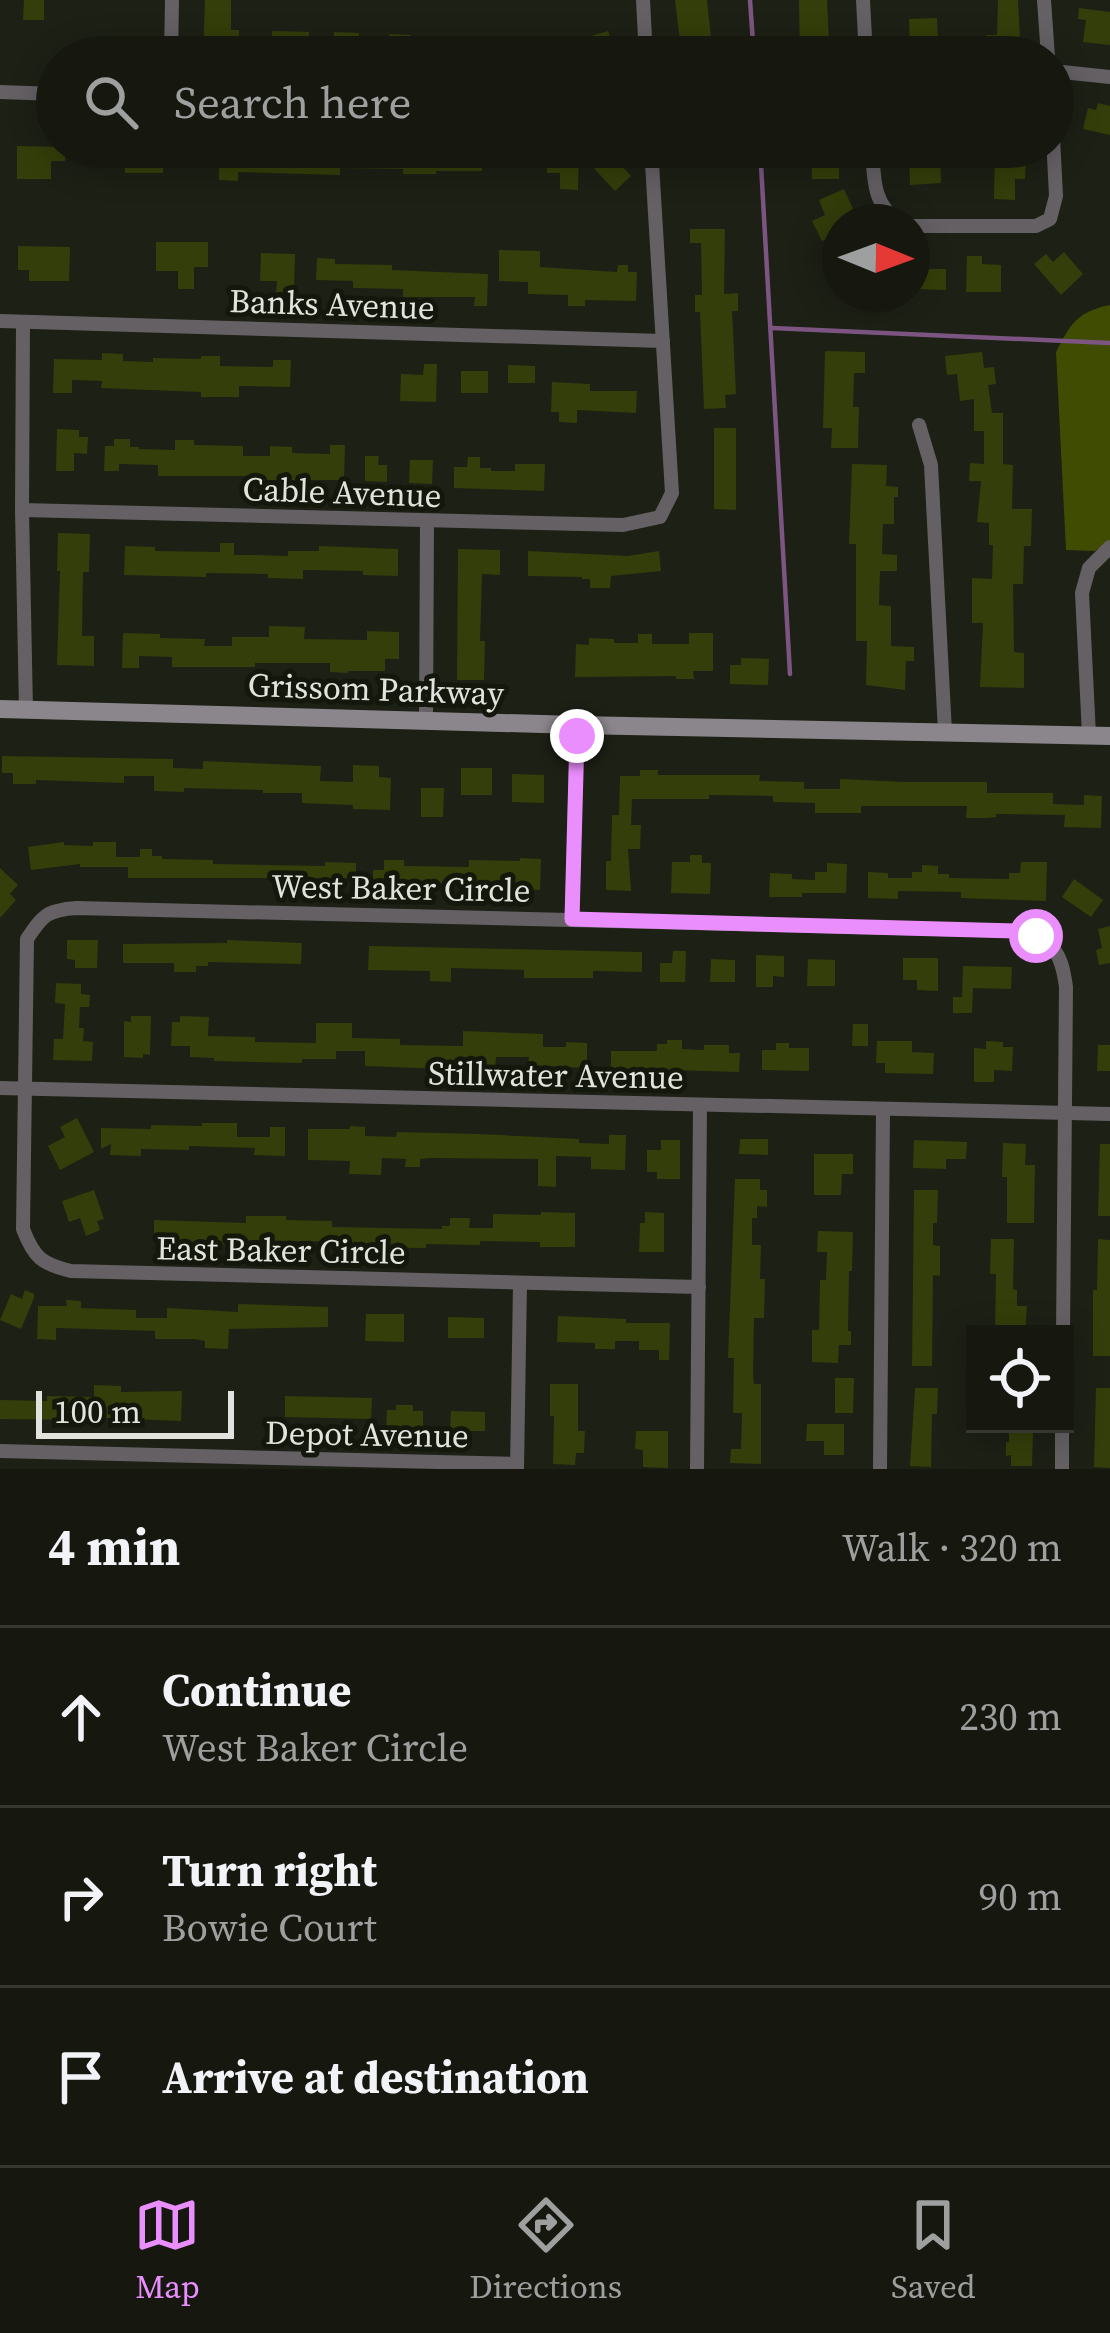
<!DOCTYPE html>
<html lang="en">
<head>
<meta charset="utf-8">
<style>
  body { margin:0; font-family:"Source Serif 4",serif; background:#1f2119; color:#f1f3f6 }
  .controls { position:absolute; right:36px; bottom:36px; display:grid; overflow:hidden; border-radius:0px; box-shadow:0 6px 30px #0003 }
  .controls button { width:108px; height:108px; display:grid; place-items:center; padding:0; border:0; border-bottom:3px solid #353730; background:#161810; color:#f1f3f6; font:60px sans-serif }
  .compass { position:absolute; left:822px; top:204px; width:108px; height:108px; border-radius:50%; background:#161810; box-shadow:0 6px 30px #0003; rotate:91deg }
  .scale { position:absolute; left:36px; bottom:30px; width:198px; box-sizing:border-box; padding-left:12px; border:6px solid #e1e3dc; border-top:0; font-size:33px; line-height:42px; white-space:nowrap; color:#e1e3dc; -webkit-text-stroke:9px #14170c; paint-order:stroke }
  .stop { position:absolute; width:36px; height:36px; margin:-27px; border:9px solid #ea8dfd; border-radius:50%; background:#fff }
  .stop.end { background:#ea8dfd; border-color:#fff; box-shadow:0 3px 12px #0008 }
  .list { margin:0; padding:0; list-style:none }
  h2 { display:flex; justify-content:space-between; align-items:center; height:156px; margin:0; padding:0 48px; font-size:51px }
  h2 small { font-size:39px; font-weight:400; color:#9ea09f }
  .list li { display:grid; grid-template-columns:78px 1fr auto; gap:36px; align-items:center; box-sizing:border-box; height:180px; padding:0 48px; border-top:3px solid #353730 }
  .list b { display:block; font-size:45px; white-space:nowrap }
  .list p { margin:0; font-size:39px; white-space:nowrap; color:#9ea09f }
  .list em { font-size:39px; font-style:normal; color:#9ea09f }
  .icon { flex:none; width:66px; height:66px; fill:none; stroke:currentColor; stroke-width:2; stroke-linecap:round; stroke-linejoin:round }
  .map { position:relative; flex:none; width:1110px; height:1469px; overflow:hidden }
  .search { position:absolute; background:#161810; box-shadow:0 6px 30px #0003; left:36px; right:36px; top:36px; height:132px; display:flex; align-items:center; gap:30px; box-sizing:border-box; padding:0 42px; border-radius:66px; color:#9ea09f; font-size:45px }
  .sheet { height:696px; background:#161810 }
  nav { display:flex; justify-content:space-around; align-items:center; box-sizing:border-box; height:168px; border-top:3px solid #353730; background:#161810; font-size:33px; color:#9ea09f }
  nav a { display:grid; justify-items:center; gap:6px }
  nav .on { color:#ea8dfd }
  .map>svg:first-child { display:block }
  .green { fill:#3f4c01 }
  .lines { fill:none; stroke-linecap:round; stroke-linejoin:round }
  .stream { stroke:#7c5582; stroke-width:4.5 }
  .building { fill:#333e0a }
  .minor { stroke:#646064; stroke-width:14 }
  .secondary { stroke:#8b858c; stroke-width:18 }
  .route { stroke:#ea8dfd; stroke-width:15 }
  .labels { text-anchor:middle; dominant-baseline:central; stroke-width:10; stroke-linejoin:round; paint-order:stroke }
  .street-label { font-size:33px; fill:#e1e3dc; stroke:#14170c }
</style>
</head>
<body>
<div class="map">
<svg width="1110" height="1469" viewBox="0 0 1110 1469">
  <rect width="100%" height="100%" fill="#1d2015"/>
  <path class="green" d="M1110 305V540L1095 551 1066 550 1056 352C1071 323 1077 312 1110 305Z"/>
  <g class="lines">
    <g class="stream">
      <path d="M750 0 754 57"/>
      <path d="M760 147 790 674"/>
      <path d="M772 328 1110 343"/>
    </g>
  </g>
  <g class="building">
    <path d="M24 0H44V20H23Z"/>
    <path d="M205 0H231V30H239V48H229V57H203Z"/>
    <path d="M675 0H707L713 57H682Z"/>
    <path d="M799 0H827L829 41 837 40 838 57H800Z"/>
    <path d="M998 0H1018L1021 57H1000L999 46 986 47V35H997Z"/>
    <path d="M1079 8 1110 12V45L1083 42 1086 20 1078 19Z"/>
    <path d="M937 18 938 43 910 46 909 19Z"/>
    <path d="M272 31 309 32V42L333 43 334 32 359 33V43H389V34L411 35V43L476 44V39L503 40V43H514V46L563 47V57H272Z"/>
    <path d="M608 31 617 57H583L578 40Z"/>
    <path d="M113 39H136V57H112Z"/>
    <path d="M1098 103 1110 106V135L1083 129 1088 108 1096 110Z"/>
    <path d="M17 146 65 147V161H51V179H17Z"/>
    <rect x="125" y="147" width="38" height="26"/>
    <path d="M217 147H579L578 190 560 189V173H547V160H523V168H482V171H436V174H403V169L340 168V175L238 172V181L219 180V167H192V150H217Z"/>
    <path d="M605 147H612L622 158 618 162 631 176 615 191 589 163Z"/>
    <rect x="686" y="147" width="27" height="19"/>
    <path d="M811 147H839V179H812Z"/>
    <path d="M995 147H1016V159H1026L1025 179H1015V200L994 199Z"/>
    <path d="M940 153 941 183 910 185 909 155Z"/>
    <path d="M844 189 859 222H840V233L822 241 812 221 825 215 819 200Z"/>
    <path d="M690 229H725L724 294 738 293V311H732L736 394 725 395 726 408 704 409 700 312H695V295H702L701 243H690Z"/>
    <path d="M156 242H208V267H194V289H178V271H156Z"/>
    <path d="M18 246 70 247 69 281H29V270H18Z"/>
    <path d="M499 250 540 251V267L617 272 618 265H628V272H637L636 301 585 300V306H568V295L528 294V282L499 281Z"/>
    <path d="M1064 252 1083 274 1061 295 1034 264 1046 254 1053 262Z"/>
    <path d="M261 253 295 254 294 292H276L277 281H260Z"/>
    <path d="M967 256H982V264L1001 265V292H966Z"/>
    <path d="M317 258 335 259V264L392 265V270L488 274 487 306H474L475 297H403V289L353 288V281L316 280Z"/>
    <path d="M914 269H946V290L914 289Z"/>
    <path d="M825 351 865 352V373H854L853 407H859L858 448H831L832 428H823Z"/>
    <path d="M982 352 984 368 994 367 996 384 988 385 992 413H1003V464L1013 465 1012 509H1032L1031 546H1024L1023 584H1013L1014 652 1024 653V688L980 687 983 623H972V578L992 579 993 545H989V523L977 522 981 481H969L970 463 984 464V431H974V399L960 401 957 374 947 375 945 356Z"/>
    <path d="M102 353 123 354V361L153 362V358L201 359V356H220V366L273 367V360H291L290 387 239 386V397H201V392L101 388 102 381 72 380V393H53L54 359 102 360Z"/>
    <path d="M424 364H437L436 402 400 401 401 374 423 375Z"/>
    <path d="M508 365 535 366V383H508Z"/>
    <rect x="461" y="371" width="27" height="22"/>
    <path d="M552 382 590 384V391H637L636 413 577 410V423L559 422V412H551Z"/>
    <path d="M714 428H736V510L714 509Z"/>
    <path d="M57 429 79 430V437H88L87 454 74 453V471H56Z"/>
    <path d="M114 439H130V447H139V449L175 450V440H194V445L243 446V456H270V446L292 447V453L330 454V445H345L344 480H257V476H158V465L119 464V471H104L105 446H114Z"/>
    <path d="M365 456H379L378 465H387V482L365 481Z"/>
    <path d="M468 457H480V468H491V471H515V464H545L544 491 454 488V467H467Z"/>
    <path d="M410 460H433L432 484 409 483Z"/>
    <path d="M852 464 887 465 886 486 898 487V497H894V524H883L882 554 897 555V571H880L879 605 891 606V646L914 647V661H906L905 690 866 685 867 641H856V544H849Z"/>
    <path d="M58 533 90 534 89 572H83L82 636H94V666L57 665 60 571H57Z"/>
    <path d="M220 543H234V555H256L288 556V551H319V546L398 549V576L363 575V571L303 570V579L268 578V574L206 573V577L124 575 125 546 155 547V551L220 552Z"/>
    <path d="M458 549 500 550V575L482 574 480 641H485L484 680H457Z"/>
    <path d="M528 551 628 556 659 551 661 571 611 576 610 588H590V579H582V577L528 576Z"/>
    <path d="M269 626 305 627 304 639 367 640V631L399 632V659H385V671H348V673L330 672V663H255V667H172V657L139 656V668H122L123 633 160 634V638L205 639 204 646H232V637H269Z"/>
    <path d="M689 633H713V671H693L694 679H676V676L575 677 576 644 589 645V638L614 639V643H638V634H652V644H689Z"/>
    <path d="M741 658 769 659 768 685 730 684V665H741Z"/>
    <path d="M2 756 173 759V768L203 769V761L321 766 320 781 353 782V765L379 766V777L391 778 390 810 353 809V805L302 803V793H263V790L184 788V792L154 791V776H124V783L36 780V784H13V773H2Z"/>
    <rect x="461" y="768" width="31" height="27"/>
    <path d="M640 770H658V775H760L759 781 804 782V789H840V779L905 782H987V793H1053V804L1084 805V795L1102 796 1101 828 1064 827 1065 815 996 814V817L987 818H966L967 806H861V813H815V803L773 802V796L709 795V799H632L631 825H641L640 849H628L631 891 606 890V861H611L612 815H619L620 776H640Z"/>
    <path d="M512 774 544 775V803L512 802Z"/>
    <path d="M421 788H444L443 817H421Z"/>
    <path d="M64 842V845L93 846V842H116V857H140V849H152V856H162V859L213 860V864L325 866V862L356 863V878H128V867H80V864L31 870 28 847Z"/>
    <path d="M690 855H702V863H711L710 894 671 893 672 862H690Z"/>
    <path d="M520 858 541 859 540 890 468 888 469 884 373 883V870H384V860H404V866L469 867V860L520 861Z"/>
    <path d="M1021 862H1047L1046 901 961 898V892L898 891V899L868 898V872L888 873V878H912V872H922V865L938 866V874H949V878L1009 879V873H1020Z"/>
    <path d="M827 863 847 864 846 893H802V897H769L770 873 792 874V879L815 880V872H827Z"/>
    <path d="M0 868 18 885 10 894 16 900 0 918Z"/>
    <path d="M1074 879 1103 900 1091 917 1062 897Z"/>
    <path d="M1110 926V963L1099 965 1096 950 1102 948 1098 929Z"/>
    <path d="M67 940H98L97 968H75V960L67 959Z"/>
    <path d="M227 940 302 943 301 964 208 962V966H196V972H174V963H123V944L227 943Z"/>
    <path d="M369 946 642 952V972L593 971V978H524V970L451 968V982L430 981V971L368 970Z"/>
    <path d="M673 951H686L685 982H660V963H672Z"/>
    <path d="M756 955 784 956V977L773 976V987H756Z"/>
    <path d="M903 958H938V991L917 990V980H903Z"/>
    <path d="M711 959 735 960V982H710Z"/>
    <path d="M808 959 835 960V986H807Z"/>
    <path d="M963 966 1012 967 1011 989 973 988 972 1013H953V997H962Z"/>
    <path d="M56 983 81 984V994L90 995 89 1007H80L79 1028H84L83 1041 93 1042 92 1061 53 1060 54 1039H63L65 1004 55 1003Z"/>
    <path d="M131 1016H151L150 1055 143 1054V1058L124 1057V1021L131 1022Z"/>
    <path d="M180 1016 209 1017 208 1036 255 1037V1042L316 1043V1023H352V1038L400 1039V1045L463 1046V1031L543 1034V1047H566V1042L587 1043V1068L528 1065 529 1057H496L495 1071 365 1066V1051H336V1059H302V1063L214 1061V1058L190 1057V1046H171L172 1022H180Z"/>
    <path d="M853 1024H868V1046H852Z"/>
    <path d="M667 1040H682V1049L704 1050V1045H729V1053H740L739 1072 639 1069V1072H611V1051H657V1044H667Z"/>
    <path d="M877 1041H912V1052L934 1053 933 1074 885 1073V1063H876Z"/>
    <path d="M986 1041 1003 1042V1047H1013L1012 1071 994 1070V1082H974V1048L986 1049Z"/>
    <path d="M776 1043H789V1048H809V1071L762 1070V1050H776Z"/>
    <path d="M1098 1045H1110V1071H1097Z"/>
    <path d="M77 1118 94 1152 60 1170 48 1146 65 1137 60 1127Z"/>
    <path d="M202 1123H237V1137H270V1127H285V1156L254 1155 255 1148 189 1146V1150L141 1149V1156L110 1155 111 1144 101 1149V1128L151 1129V1125L202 1126Z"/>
    <path d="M350 1126 365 1127V1136L396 1137 397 1132 478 1134 579 1139V1143L609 1144V1135H626L625 1170 591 1169V1157L556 1156V1187L538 1186V1159L431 1158 420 1159V1167H405L406 1159 382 1158 381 1175 349 1174 350 1161 308 1160V1129H350Z"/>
    <path d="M740 1139H768V1155L739 1154Z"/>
    <path d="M661 1140H680V1179H657V1172H647V1150H661Z"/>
    <path d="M914 1140 967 1142 966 1159H946V1169L913 1168Z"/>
    <path d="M1003 1143 1026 1144 1025 1165H1035L1034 1223H1007V1177H1002Z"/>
    <path d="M1100 1144H1110V1216H1098Z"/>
    <path d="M814 1154H853V1174H842L841 1195H814Z"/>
    <path d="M735 1179H760V1190H767V1207L757 1206V1218H752V1245H761L760 1279H765L764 1318H754L753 1375 754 1384H761V1464L730 1463 731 1449H741L742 1413H733L734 1358H728Z"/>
    <path d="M94 1190 104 1219 97 1221 100 1230 86 1236 80 1218 69 1222 62 1201Z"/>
    <path d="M914 1190H938L937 1223H933V1245L940 1246V1276L933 1275 932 1366H912Z"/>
    <path d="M541 1212 575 1213V1247H540V1242L480 1241V1245L426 1244V1248L346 1247V1242L234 1240V1245L154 1242V1220L246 1223V1216H286V1220L332 1221V1227L442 1229V1226H450V1218H470L469 1228H493V1214L541 1215Z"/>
    <path d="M645 1212 664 1213V1252H639L640 1223H645Z"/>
    <path d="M818 1231 853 1232 852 1271H849L848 1331H851V1345H839L838 1363 812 1362V1330H819L820 1280H826L827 1252H817Z"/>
    <path d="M991 1239H1014L1013 1289 1017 1290V1306H1027L1025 1334H995L996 1274H990Z"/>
    <path d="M1098 1239 1110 1240V1356H1093V1290H1097Z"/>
    <path d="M25 1290 34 1294V1298L21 1329 0 1320 11 1294 22 1299Z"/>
    <path d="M66 1300 81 1301V1308L136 1310V1318H167V1308L238 1312V1304L328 1307V1327L229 1329 228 1349 205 1348V1341L195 1339H155V1331L56 1328V1340L37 1339 38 1306H67Z"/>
    <path d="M366 1314H404V1342L365 1341Z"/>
    <path d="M558 1316 626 1319V1323H670L669 1360H659V1350H639V1341H615V1349H595V1343L557 1342Z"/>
    <path d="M448 1317 484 1318V1338H448Z"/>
    <path d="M835 1378H854L853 1413H835Z"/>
    <path d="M550 1384H578V1431H585L584 1453H576L575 1465 553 1464 554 1416H550Z"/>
    <path d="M94 1385 121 1386V1392L182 1391 181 1421 81 1417V1420L0 1419V1400L47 1401V1396L94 1397Z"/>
    <path d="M915 1388H938L937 1414H932L931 1467 910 1466Z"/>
    <path d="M1096 1388H1110V1468L1094 1467Z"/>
    <path d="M285 1396 372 1398 371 1419 285 1417Z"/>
    <path d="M396 1405H413V1411H423V1432H386L387 1410H396Z"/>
    <path d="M451 1411 485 1412V1431H450Z"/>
    <path d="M807 1424H844V1455H824V1441H806Z"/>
    <path d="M636 1431H668V1468L643 1467V1450L635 1449Z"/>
    <path d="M1009 1433H1033L1032 1466H1011V1455L1006 1456V1442H1009Z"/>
  </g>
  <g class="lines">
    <g class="minor">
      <path d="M643 0 646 57"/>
      <path d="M863 0 866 57"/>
      <path d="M1044 0 1048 57"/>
      <path d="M171 57 172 0"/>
      <path d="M1053 71 1110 77"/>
      <path d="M0 92 57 94"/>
      <path d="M872 147C874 177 872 204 899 222"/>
      <path d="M912 226H1036L1050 219 1056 196 1053 137"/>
      <path d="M0 321 663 341"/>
      <path d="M23 322 22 510 26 710"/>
      <path d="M919 425 931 465 945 732"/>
      <path d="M22 510 623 525 660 517 672 493 651 147"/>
      <path d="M426 719 427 522"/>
      <path d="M1089 735 1082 593 1089 568 1110 547"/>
      <path d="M572 919 577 725"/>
      <path d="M0 1088 1110 1114"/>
      <path d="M699 1287 71 1271C42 1264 34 1258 23 1229L27 939C43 915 47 910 77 908L1016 931C1053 940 1061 950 1066 987L1063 1334"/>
      <path d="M0 1451 517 1464"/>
      <path d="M517 1469 520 1283"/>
      <path d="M697 1469 700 1106"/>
      <path d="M880 1469 883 1110"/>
      <path d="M1062 1469V1424"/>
    </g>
    <path class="secondary" d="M0 709 577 725 1110 736"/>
  </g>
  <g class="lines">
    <path class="route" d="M577 736 572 919 1016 931 1036 936"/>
  </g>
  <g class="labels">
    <g class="street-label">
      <text transform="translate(332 304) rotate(2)">Banks Avenue</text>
      <text transform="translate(342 492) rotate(2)">Cable Avenue</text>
      <text transform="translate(376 689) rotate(2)">Grissom Parkway</text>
      <text transform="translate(401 888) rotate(1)">West Baker Circle</text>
      <text transform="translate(556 1075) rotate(1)">Stillwater Avenue</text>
      <text transform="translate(281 1250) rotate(1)">East Baker Circle</text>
      <text transform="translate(367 1434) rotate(1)">Depot Avenue</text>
    </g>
  </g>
</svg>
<div class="controls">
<button><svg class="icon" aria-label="locate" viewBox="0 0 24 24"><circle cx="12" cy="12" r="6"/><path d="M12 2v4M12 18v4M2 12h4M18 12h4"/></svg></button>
</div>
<svg class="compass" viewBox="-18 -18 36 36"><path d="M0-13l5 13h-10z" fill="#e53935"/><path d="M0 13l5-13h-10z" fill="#9ea09f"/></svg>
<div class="scale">100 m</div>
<div class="stop" style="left:1036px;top:936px"></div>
<div class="stop end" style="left:577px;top:736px"></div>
<div class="search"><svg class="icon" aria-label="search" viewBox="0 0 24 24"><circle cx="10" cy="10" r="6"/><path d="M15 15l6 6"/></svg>Search here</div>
</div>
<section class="sheet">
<h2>4 min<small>Walk · 320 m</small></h2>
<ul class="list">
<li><svg class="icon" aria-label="ahead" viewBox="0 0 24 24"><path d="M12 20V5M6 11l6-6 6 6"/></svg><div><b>Continue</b><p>West Baker Circle</p></div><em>230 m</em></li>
<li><svg class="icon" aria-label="right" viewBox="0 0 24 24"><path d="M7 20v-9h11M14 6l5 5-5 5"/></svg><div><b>Turn right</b><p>Bowie Court</p></div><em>90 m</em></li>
<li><svg class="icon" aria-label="arrive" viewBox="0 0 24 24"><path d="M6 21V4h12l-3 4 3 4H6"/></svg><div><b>Arrive at destination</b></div></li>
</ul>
</section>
<nav>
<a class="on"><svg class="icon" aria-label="map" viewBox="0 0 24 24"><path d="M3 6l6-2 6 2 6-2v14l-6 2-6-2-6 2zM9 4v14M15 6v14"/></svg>Map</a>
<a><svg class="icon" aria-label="directions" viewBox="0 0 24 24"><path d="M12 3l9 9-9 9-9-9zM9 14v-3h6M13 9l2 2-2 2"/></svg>Directions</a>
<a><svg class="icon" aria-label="saved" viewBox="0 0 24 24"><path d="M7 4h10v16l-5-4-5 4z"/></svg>Saved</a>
</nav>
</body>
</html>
